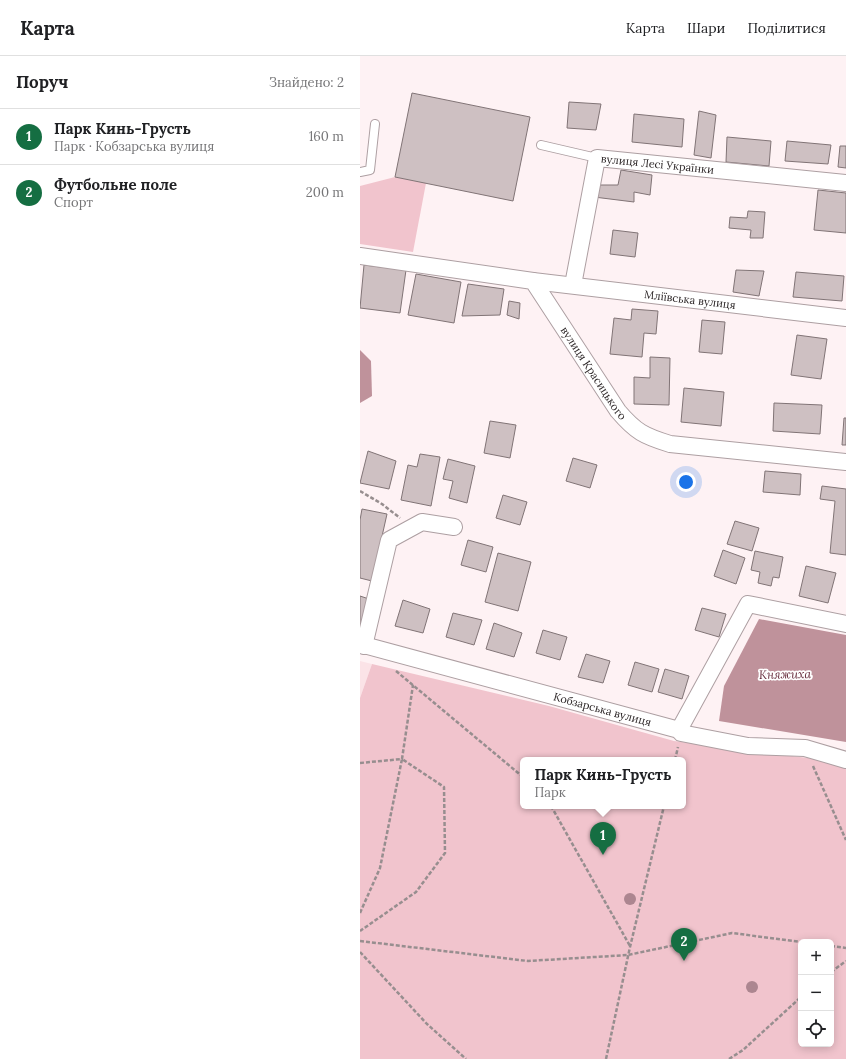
<!DOCTYPE html>
<html lang="uk">
<head>
<meta charset="utf-8">
<style>
  body { margin:0; font-family:Lora,serif; background:#f6f6f6; color:#202124 }
  .controls { position:absolute; right:12px; bottom:12px; display:grid; overflow:hidden; border-radius:6px; box-shadow:0 2px 10px #0003 }
  .controls button { width:36px; height:36px; display:grid; place-items:center; padding:0; border:0; border-bottom:1px solid #e0e0e0; background:#fff; color:#202124; font:20px sans-serif }
  .you { position:absolute; left:326px; top:426px; width:14px; height:14px; margin:-10px; border:3px solid #fff; border-radius:50%; background:#1a73e8; box-shadow:0 0 0 6px #1a73e833 }
  .badge { display:grid; place-items:center; width:26px; height:26px; border-radius:50%; background:#156e42; color:#fff; font-size:13px; font-weight:700 }
  .pin { position:absolute; translate:-50% -33px; filter:drop-shadow(0 1px 2px #0008) }
  .pin::after { content:''; position:absolute; top:21px; width:14px; height:12px; background:inherit; clip-path:polygon(0 0,100% 0,50% 100%) }
  .popup { position:absolute; left:160px; top:701px; width:166px; height:52px; box-sizing:border-box; display:grid; place-content:center; border-radius:6px; background:#fff; filter:drop-shadow(0 1px 3px #0005); font-size:13px; white-space:nowrap; color:#757577 }
  .popup b { font-size:15px; color:#202124 }
  .popup::after { content:''; position:absolute; left:50%; top:100%; margin-left:-8px; border:8px solid transparent; border-top-color:#fff }
  .list { margin:0; padding:0; list-style:none }
  h2 { display:flex; justify-content:space-between; align-items:center; height:52px; margin:0; padding:0 16px; font-size:17px }
  h2 small { font-size:13px; font-weight:400; color:#757577 }
  .list li { display:grid; grid-template-columns:26px 1fr auto; gap:12px; align-items:center; box-sizing:border-box; height:56px; padding:0 16px; border-top:1px solid #e0e0e0 }
  .list b { display:block; font-size:15px; white-space:nowrap }
  .list p { margin:0; font-size:13px; white-space:nowrap; color:#757577 }
  .list em { font-size:13px; font-style:normal; color:#757577 }
  .icon { flex:none; width:22px; height:22px; fill:none; stroke:currentColor; stroke-width:2; stroke-linecap:round; stroke-linejoin:round }
  .map { position:relative; flex:none; width:486px; height:1003px; overflow:hidden }
  header { display:flex; align-items:center; gap:24px; box-sizing:border-box; height:56px; padding:0 20px; background:#fff; border-bottom:1px solid #e0e0e0 }
  header strong { font-size:19px }
  nav { display:flex; gap:22px; margin-inline-start:auto; font-size:14px }
  main { display:flex }
  aside { flex:1; background:#fff }
  .map>svg:first-child { display:block }
  .built { fill:#fbe3e7 }
  .green { fill:#f1c4cd; fill-rule:evenodd }
  .water { fill:#bf929b }
  .building { fill:#cec0c2; stroke:#817476 }
  .lines { fill:none; stroke-linecap:round; stroke-linejoin:round }
  .lane-casing { stroke:#ad9fa2; stroke-width:10 }
  .street-casing { stroke:#ad9fa2; stroke-width:18 }
  .path { stroke:#978e8f; stroke-width:2.5; stroke-dasharray:4 2; stroke-linecap:butt }
  .lane { stroke:#fff; stroke-width:8 }
  .street { stroke:#fff; stroke-width:16 }
  .tree { fill:#ac8690 }
  .labels { text-anchor:middle; dominant-baseline:central; stroke-width:3.5; stroke-linejoin:round; paint-order:stroke }
  .street-label { font-size:11px; fill:#2d2728; stroke:#fff }
  .water-label { font-size:12px; font-style:italic; fill:#652a3a; stroke:#fff }
</style>
</head>
<body>
<header>
<strong>Карта</strong>
<nav><a>Карта</a><a>Шари</a><a>Поділитися</a></nav>
</header>
<main>
<aside>
<h2>Поруч<small>Знайдено: 2</small></h2>
<ul class="list">
<li><span class="badge">1</span><div><b>Парк Кинь-Грусть</b><p>Парк · Кобзарська вулиця</p></div><em>160 m</em></li>
<li><span class="badge">2</span><div><b>Футбольне поле</b><p>Спорт</p></div><em>200 m</em></li>
</ul>
</aside>
<div class="map">
<svg width="486" height="1003" viewBox="0 0 486 1003">
  <rect width="100%" height="100%" fill="#fef2f4"/>
  <path class="built" d="M0 605 12 608 0 642Z"/>
  <g class="green">
    <path d="M35 121 66 127 53 196 0 188V130Z"/>
    <path d="M12 608 189 650 314 685 456 703 486 711V1003H0V642ZM163 704H323V750H163ZM441 886H471V988H441Z"/>
  </g>
  <g class="water">
    <path d="M0 294 11 305 12 340 0 347Z"/>
    <path d="M399 563 486 579V686L359 665 364 630Z"/>
  </g>
  <g class="building">
    <path d="M52 37 170 61 153 145 35 121Z"/>
    <path d="M209 46 241 48 236 74 207 72Z"/>
    <path d="M339 55 356 59 351 102 334 99Z"/>
    <path d="M274 58 324 63 322 91 272 86Z"/>
    <path d="M367 81 411 85 409 110 366 106Z"/>
    <path d="M427 85 471 89 468 108 425 105Z"/>
    <path d="M480 90H486V112L478 111Z"/>
    <path d="M261 114 292 119 290 139 274 136V146L234 141 237 129H258Z"/>
    <path d="M458 134 486 137V177L454 174Z"/>
    <path d="M388 155 405 156 403 182H390L391 174 369 172 370 161 387 162Z"/>
    <path d="M253 174 278 177 275 201 250 198Z"/>
    <path d="M4 209 46 214 40 257 0 252Z"/>
    <path d="M376 214 404 215 399 240 373 236Z"/>
    <path d="M436 216 484 220 482 245 433 241Z"/>
    <path d="M56 218 101 226 94 267 48 259Z"/>
    <path d="M108 228 144 233 140 259 102 260Z"/>
    <path d="M149 245 160 247 159 263 147 259Z"/>
    <path d="M272 253 298 255 296 278 284 277 282 301 250 298 254 262 271 264Z"/>
    <path d="M342 264 365 266 362 298 339 296Z"/>
    <path d="M437 279 467 283 461 323 431 319Z"/>
    <path d="M290 301 310 302 309 349 274 348V321L290 322Z"/>
    <path d="M324 332 364 336 361 370 321 366Z"/>
    <path d="M414 347 462 349 460 378 413 375Z"/>
    <path d="M484 362H486V389H482Z"/>
    <path d="M130 365 156 369 150 402 124 397Z"/>
    <path d="M8 395 36 405 29 433 0 427Z"/>
    <path d="M60 398 80 401 71 450 41 444 48 409 57 411Z"/>
    <path d="M213 402 237 409 230 432 206 425Z"/>
    <path d="M88 403 115 410 107 447 89 442 93 425 83 423Z"/>
    <path d="M405 415 441 418 440 439 403 436Z"/>
    <path d="M462 430 486 433V499L470 497 475 445 460 443Z"/>
    <path d="M143 439 167 446 160 469 136 462Z"/>
    <path d="M2 453 27 458 12 525 0 522V464Z"/>
    <path d="M375 465 399 472 392 495 367 488Z"/>
    <path d="M108 484 133 491 126 516 101 509Z"/>
    <path d="M363 494 385 502 376 528 354 520Z"/>
    <path d="M395 495 423 501 419 522 413 521 411 530 398 527 400 516 391 514Z"/>
    <path d="M138 497 171 506 158 555 125 546Z"/>
    <path d="M446 510 476 517 468 547 439 540Z"/>
    <path d="M0 540 9 543 1 568 0 567Z"/>
    <path d="M43 544 70 553 63 577 35 570Z"/>
    <path d="M342 552 366 558 359 581 335 574Z"/>
    <path d="M93 557 122 564 114 589 86 581Z"/>
    <path d="M134 567 162 577 154 601 126 593Z"/>
    <path d="M183 574 207 581 200 604 176 597Z"/>
    <path d="M226 598 250 605 243 627 218 621Z"/>
    <path d="M275 606 299 613 292 636 268 629Z"/>
    <path d="M305 613 329 620 322 643 298 636Z"/>
  </g>
  <g class="lines">
    <defs>
      <g id="lane">
        <path d="M181 89 237 102"/>
        <path d="M0 116 10 114 15 68"/>
      </g>
      <g id="street">
        <path id="s1" d="M0 200 173 225 258 355C276 376 284 380 310 388L486 406"/>
        <path id="s2" d="M173 225 486 262"/>
        <path id="s3" d="M213 229 237 102 486 127"/>
        <path id="s4" d="M0 588 319 674 321 677 388 690 445 692 486 704"/>
        <path d="M4 590 29 484 62 466 94 471"/>
        <path d="M319 674 388 548 486 568"/>
      </g>
    </defs>
    <use href="#lane" class="lane-casing"/>
    <use href="#street" class="street-casing"/>
    <g class="path">
      <path d="M0 435 22 448 40 462"/>
      <path d="M36 615 163 721"/>
      <path d="M315 704 318 691"/>
      <path d="M0 707 42 703 53 629"/>
      <path d="M453 710 486 784"/>
      <path d="M191 750 270 890"/>
      <path d="M0 857 20 812 42 703 84 731 85 797 56 836 0 875"/>
      <path d="M0 885 168 905 268 899 372 877 441 886"/>
      <path d="M471 890 486 892"/>
      <path d="M0 896 67 968 106 1003"/>
      <path d="M471 916 486 905"/>
      <path d="M246 1003 270 891 304 750"/>
      <path d="M369 1003 383 994 441 941"/>
    </g>
    <use href="#lane" class="lane"/>
    <use href="#street" class="street"/>
  </g>
  <g class="tree">
    <circle cx="270" cy="843" r="6"/>
    <circle cx="392" cy="931" r="6"/>
  </g>
  <g class="labels">
    <g class="street-label">
      <text stroke="none"><textPath href="#s3" startOffset="190">вулиця Лесі Українки</textPath></text>
      <text stroke="none"><textPath href="#s2" startOffset="158">Мліївська вулиця</textPath></text>
      <text stroke="none"><textPath href="#s1" startOffset="285">вулиця Красицького</textPath></text>
      <text stroke="none"><textPath href="#s4" startOffset="251">Кобзарська вулиця</textPath></text>
    </g>
    <g class="water-label">
      <text transform="translate(425 618) rotate(-1)">Княжиха</text>
    </g>
  </g>
</svg>
<div class="controls">
<button>+</button>
<button>−</button>
<button><svg class="icon" aria-label="locate" viewBox="0 0 24 24"><circle cx="12" cy="12" r="6"/><path d="M12 2v4M12 18v4M2 12h4M18 12h4"/></svg></button>
</div>
<div class="you"></div>
<div class="pin badge" style="left:243px;top:799px">1</div>
<div class="popup"><b>Парк Кинь-Грусть</b>Парк</div>
<div class="pin badge" style="left:324px;top:905px">2</div>
</div>
</main>
</body>
</html>
